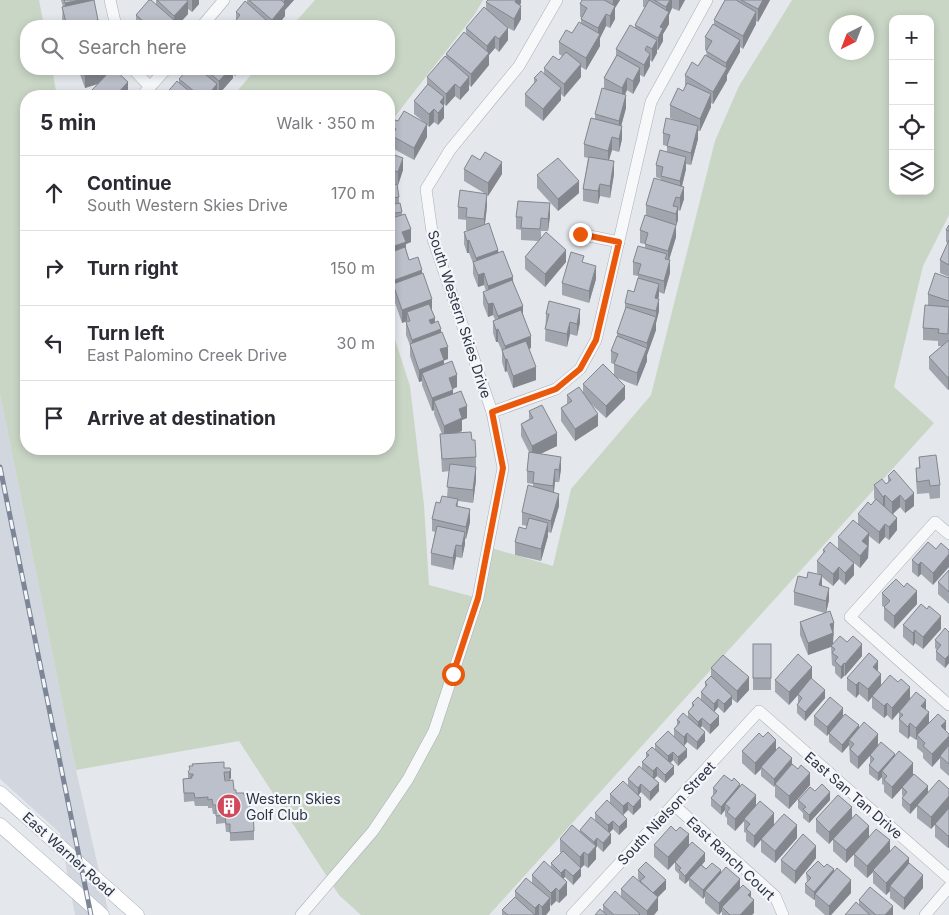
<!DOCTYPE html>
<html lang="en">
<head>
<meta charset="utf-8">
<style>
  body { margin:0; font-family:Inter,sans-serif; background:#f7f7f7; color:#2b2b33 }
  .controls { position:absolute; right:15px; top:15px; display:grid; overflow:hidden; border-radius:10px; box-shadow:0 2px 8px #0003 }
  .controls button { width:45px; height:45px; display:grid; place-items:center; padding:0; border:0; border-bottom:1px solid #e1e1e2; background:#fff; color:#2b2b33; font:25px sans-serif }
  .compass { position:absolute; left:829px; top:15px; width:45px; height:45px; border-radius:50%; background:#fff; box-shadow:0 2px 8px #0003; rotate:222deg }
  .stop { position:absolute; width:15px; height:15px; margin:-11px; border:4px solid #ea580c; border-radius:50%; background:#fff }
  .stop.end { background:#ea580c; border-color:#fff; box-shadow:0 1px 5px #0008 }
  .list { margin:0; padding:0; list-style:none }
  h2 { display:flex; justify-content:space-between; align-items:center; height:65px; margin:0; padding:0 20px; font-size:21px }
  h2 small { font-size:16px; font-weight:400; color:#7c7c81 }
  .list li { display:grid; grid-template-columns:32px 1fr auto; gap:15px; align-items:center; box-sizing:border-box; height:75px; padding:0 20px; border-top:1px solid #e1e1e2 }
  .list b { display:block; font-size:19px; white-space:nowrap }
  .list p { margin:0; font-size:16px; white-space:nowrap; color:#7c7c81 }
  .list em { font-size:16px; font-style:normal; color:#7c7c81 }
  .icon { flex:none; width:28px; height:28px; fill:none; stroke:currentColor; stroke-width:2; stroke-linecap:round; stroke-linejoin:round }
  .map { position:relative; flex:none; width:949px; height:915px; overflow:hidden }
  .search { position:absolute; background:#fff; box-shadow:0 2px 8px #0003; left:20px; top:20px; width:375px; height:55px; display:flex; align-items:center; gap:12px; box-sizing:border-box; padding:0 18px; border-radius:20px; color:#7c7c81; font-size:19px }
  .panel { position:absolute; background:#fff; box-shadow:0 2px 8px #0003; left:20px; top:90px; width:375px; height:365px; border-radius:20px }
  .map>svg:first-child { display:block }
  .built { fill:#d2d6de }
  .green { fill:#c9d6c5; fill-rule:evenodd }
  .lines { fill:none; stroke-linecap:round; stroke-linejoin:round }
  .minor-casing { stroke:#a9aeb7; stroke-width:12 }
  .major-casing { stroke:#a3abb8; stroke-width:15 }
  .minor { stroke:#f7f8fa; stroke-width:11 }
  .major { stroke:#fff; stroke-width:14 }
  .rail-casing { stroke:#7d8696; stroke-width:5 }
  .rail { stroke:#f4f6f9; stroke-width:3; stroke-dasharray:9; stroke-linecap:butt }
  .wall { fill:#a1a5ae }
  .shaded-wall { fill:#83868d }
  .building { fill:#bbc0ca; stroke:#83868d }
  .route { stroke:#ea580c; stroke-width:6 }
  .labels { text-anchor:middle; dominant-baseline:central; stroke-width:4.5; stroke-linejoin:round; paint-order:stroke }
  .street-label { font-size:14px; fill:#2b3445; stroke:#f4f6f9 }
  .poi-label { font-size:14px; fill:#2b3445; stroke:#f4f6f9; text-anchor:start }
</style>
</head>
<body>
<div class="map">
<svg width="949" height="915" viewBox="0 0 949 915">
  <rect width="100%" height="100%" fill="#e4e7ec"/>
  <path class="built" d="M0 394 76 770 109 915H75L60 833 0 779Z"/>
  <g class="green">
    <path d="M0 0H39L44 26H26V69H52L57 96H26V449H389V321L410 386 424 505 429 585 478 598 488 547 553 566 571 489 651 395 715 141 739 86 792 0H949V215L923 266 894 387 934 423 489 915H361L339 895 239 741 76 770 0 394ZM893 19H930V191H893ZM836 22H866V52H836Z"/>
    <path d="M315 0H483L475 14 389 124V96H233L256 69H389V26H292Z"/>
  </g>
  <g class="lines">
    <defs>
      <g id="minor">
        <path d="M110 0 116 26"/>
        <path d="M202 26 224 0"/>
        <path d="M133 69 150 87"/>
        <path d="M142 96 166 69"/>
        <path d="M580 234 619 242"/>
        <path d="M492 412 556 389 580 369 596 340 651 102 707 0"/>
        <path d="M949 534 935 522 850 617 949 705"/>
        <path d="M674 805 775 896 783 915"/>
        <path d="M301 915 373 831 408 779 434 731 478 598 503 468 492 412 433 239 426 189 450 150 519 66 557 0"/>
        <path d="M572 915 759 711 949 878"/>
        <path d="M925 915 949 887"/>
      </g>
      <g id="major">
        <path d="M0 793 137 915"/>
        <path d="M0 825 102 915"/>
      </g>
    </defs>
    <use href="#minor" class="minor-casing"/>
    <use href="#major" class="major-casing"/>
    <use href="#minor" class="minor"/>
    <use href="#major" class="major"/>
    <defs>
      <path id="rail" d="M0 467 91 915"/>
    </defs>
    <use href="#rail" class="rail-casing"/>
    <use href="#rail" class="rail"/>
  </g>
  <g class="wall">
    <path d="M61 0H92L98 20V26H64L62 19 63 7Z"/>
    <path d="M156 0H199V4L192 12 188 9V14L177 26H136V15L156 4Z"/>
    <path d="M247 0H294L285 10V16L277 26H236V12L247 4Z"/>
    <path d="M521 0V3L520 5 521 19 514 31 508 28V40L499 52 495 48 489 55V65L471 87 469 85V90L460 100 455 96 446 106 444 104V118L438 125 434 122 429 127 427 125V137L414 160 392 148V126L398 121 425 123 414 114V101L427 86V77L446 58V54L466 34V28L486 9V2Z"/>
    <path d="M582 0H620L615 8V19L610 28 606 26 600 38V46L586 70 581 67V77L564 97 561 94V100L543 121 525 106V94L534 83V78L544 73V68L559 60 562 56 559 54V42L572 33 581 23V17H580V4Z"/>
    <path d="M643 0H685L679 11 672 8 669 15V24L663 34V41L658 50H657V53L652 62 650 60V66L644 77 640 75V81L633 94 627 90 625 95 626 108 621 126 622 139 619 152 612 150 609 160 614 174 610 198 600 196 598 204 583 201V189L588 158 584 157V144L595 119V114L604 89V78L616 56V49L635 27V25L645 7H643Z"/>
    <path d="M725 0H770L758 22 756 21V24L743 49 740 47V52L727 75V80L713 104 711 103V107L700 131H698V139L691 165 686 164V169L682 186 684 199 680 211 678 210V220L676 226V237L669 260 670 273 664 294 659 292 658 299 659 311 656 323V330L647 355V361L637 386 617 378 625 399 606 418 591 404 598 426 575 441 561 421V408L567 404V395L583 392V384L614 375V364L611 363V351L617 336V333L625 311V303L634 292 638 278V276L633 275V262L645 248V244L640 243V230L646 216V205L661 180V179L656 177V165L667 152V146L663 145V133L678 121 670 118V105L683 91 685 87V75L698 66 706 56 707 50H705V37L714 25V20Z"/>
    <path d="M78 69H108V71L106 72V75L128 94 126 96H91V91L98 84 85 88Z"/>
    <path d="M193 69H241L235 76 233 74V78L219 94 217 92V96H164L179 83V79L189 74Z"/>
    <path d="M389 153 403 170 398 185 392 182 391 185 399 197V203L402 212V215L411 242 406 244V249L409 260 422 273 435 323 441 333 448 359 444 360V364L457 387 453 389V394L467 418 462 420V431L457 433 472 440 476 457V480L473 503 458 501V507L470 522 466 539H465V544L462 558 456 557 453 570 431 565V553L435 532 432 531V519L440 503 447 497 449 471 442 472 440 434H442L434 414V410L432 411 422 385V381L419 382 410 356V345L406 335V322L407 321 402 323 393 297V293H392L389 285Z"/>
    <path d="M464 169 502 174 488 196 487 195V206L485 224 513 281 523 314 531 348 529 349 536 380 513 388 507 371 505 372 502 362V351L498 342H496L493 333V321L495 320 493 315 488 317 483 304V292L486 291 484 285 478 287 473 274V263L469 253H467L464 244V232L469 230H466V220L458 219V207L484 193 464 181Z"/>
    <path d="M537 175 579 193 558 211 537 188Z"/>
    <path d="M550 216 548 231H541V238L566 262 545 287 525 269V257L538 241 521 240V230L516 229V217Z"/>
    <path d="M949 225V277L940 273V260L948 243 946 242V230Z"/>
    <path d="M584 263 596 279 589 303 562 295V283Z"/>
    <path d="M949 277V389L948 390 929 369V357L942 346H938V341L923 340V328L928 305V294Z"/>
    <path d="M546 314 580 322 577 336 570 334 567 347 545 341Z"/>
    <path d="M529 411 557 446 540 454 561 469 559 482H555L554 492 559 506 551 533 548 532V536L541 561 515 555V542L526 529 527 526 522 525V512L533 486V484L527 483V471L529 452 521 436V424L529 419Z"/>
    <path d="M919 457 940 485V498L930 499 929 493 917 494 916 480V468H919Z"/>
    <path d="M888 476 914 506 905 513 900 507 893 513 897 530 889 540 885 537 879 544 869 536 868 558 860 568 854 563V575L845 585 839 579 833 586 822 577V586L829 600 826 613 834 635 833 636V644L862 656 845 676H844L841 679 835 673V667L832 665 831 647 808 655 800 635V622L825 613 794 605V592L807 578 819 574 817 573V561L823 554V550L838 549V537L858 524V514L871 505 875 500 874 498V485L886 484 888 482Z"/>
    <path d="M936 549 933 585 921 574 918 577 912 572V560Z"/>
    <path d="M949 570V604L938 594V582Z"/>
    <path d="M882 593 917 604 894 629 884 620V607L882 606Z"/>
    <path d="M927 609 941 629 923 649 915 643 913 646 903 637V625Z"/>
    <path d="M949 632V663L945 668 936 660V651L937 650 935 648V640Z"/>
    <rect x="753" y="644" width="18" height="46"/>
    <path d="M711 668 749 690 737 703 732 699V704L724 713 718 707 714 712 719 725 710 734 702 726 700 728 705 741 697 750 687 742 684 746 687 757 678 766 673 760 670 763 674 774 665 783 657 776 654 779 659 791 650 801 641 792 638 795 641 807 633 815 628 810 623 815 610 803V794L628 785V779L642 769V762L646 758V753L655 750V744L674 736V729L677 725V720L688 717V712L692 708V703L701 700V692L705 688V682L711 676Z"/>
    <path d="M878 672 881 686 910 699 926 710 929 723 946 731 949 734V776L940 768V758L932 767 923 758V753L917 748V739L916 740 910 736 908 739 899 732V712L892 720 887 715 884 718 872 708V696L868 702 859 694 856 698 847 690V678Z"/>
    <path d="M812 679 825 698 805 721 797 713V705L798 703V695L789 705 775 692V680Z"/>
    <path d="M814 716H843L878 745 895 756 913 775 928 792 949 789V847L948 848 935 837V825L931 829 917 818V806L910 814 902 806V798L903 796 902 795V788L892 799 884 792V785L882 784V777L878 781 869 774V765L870 764V756L858 769 850 762 849 745 842 753 829 742V733L830 732 827 736 814 725Z"/>
    <path d="M763 737 792 765 810 785 789 809 775 797V786L774 787 761 776V769L755 775 742 763V751Z"/>
    <path d="M224 768H230L231 778 229 780H225V781L236 793 244 795 250 811 254 831V840L230 841V832H226L225 823 216 824V814H213L212 808H208V806H195L194 801 184 802 183 779H188V772Z"/>
    <path d="M732 781 740 786 756 806 774 825 797 838 775 863 761 852V840L754 848 746 841V833L744 832V821L735 831 727 824V818L725 816V810L721 815 711 806V798L713 795V788Z"/>
    <path d="M815 791 830 800 809 823 803 818V813L798 808V800Z"/>
    <path d="M595 813 627 827 619 835 613 829 609 833 611 843 603 852 597 846 596 848V859L588 868 584 865 581 868V876L573 885 565 877 563 879 567 895 559 903 556 901 551 906 550 904V910L546 915H502V910L515 897V891L532 882V875L551 868V863L561 853 560 852V839L580 832V830L595 820Z"/>
    <path d="M816 819H852L869 837 890 852 909 864 923 888 904 910 890 898V891L886 895 873 883V872L867 878 854 866V854L846 863 833 851V839L829 844 816 832Z"/>
    <path d="M654 845 689 846 705 861 702 865 706 869 721 873 751 898 754 913 752 915H722V911L718 915 705 903V896L703 899 689 886V880L685 884 679 879V874L675 870V862L668 870 654 857Z"/>
    <path d="M816 858 795 884 781 872V860Z"/>
    <path d="M824 867 834 873 851 893 831 915H825L815 906V899L814 900 805 893V884L807 882 806 873Z"/>
    <path d="M638 870 666 889 658 897V910L654 915H595L603 911V905L621 896V889L640 882 638 879Z"/>
    <path d="M859 900 893 915H845L859 905Z"/>
  </g>
  <g class="shaded-wall">
    <path d="M80 0H92V9L65 16V3Z"/>
    <path d="M192 0H199V4L192 12Z"/>
    <path d="M284 0H294L285 10V16L277 26H272V20L284 6Z"/>
    <path d="M516 0H521V3L515 15V2Z"/>
    <path d="M613 0H620L615 8V19L610 28V16L612 12Z"/>
    <path d="M670 0H672V8L669 15V24L663 34V41L658 50V38L660 27 666 16V7Z"/>
    <path d="M679 0H685L679 11Z"/>
    <path d="M763 0H770L758 22V9Z"/>
    <path d="M188 1V14L177 26H174V16Z"/>
    <path d="M521 6V19L514 31V19Z"/>
    <path d="M756 12V24L743 49V36Z"/>
    <path d="M606 14V26L600 38V46L586 70V58L598 37V28Z"/>
    <path d="M98 20V26H70Z"/>
    <path d="M174 20V26H169Z"/>
    <path d="M266 20V26H261Z"/>
    <path d="M508 28V40L499 52V39Z"/>
    <path d="M495 36V48L489 55V65L471 87V74L487 56V46Z"/>
    <path d="M657 40V53L652 62V49Z"/>
    <path d="M740 40V52L727 75V80L713 104V92L726 68V63Z"/>
    <path d="M650 54V66L644 77V65Z"/>
    <path d="M581 64V77L564 97V84Z"/>
    <path d="M640 68V81L633 94V81Z"/>
    <path d="M103 69H108V71L106 72V81L85 88V76Z"/>
    <path d="M230 69H233V78L219 94V81Z"/>
    <path d="M235 69H241L235 76Z"/>
    <path d="M469 77V90L460 100V88Z"/>
    <path d="M627 78V90L622 100V88Z"/>
    <path d="M128 82V94L126 96H115Z"/>
    <path d="M217 84V96H207Z"/>
    <path d="M455 84V96L446 106V94Z"/>
    <path d="M561 88V100L543 121V109Z"/>
    <path d="M711 94V107L700 131V119Z"/>
    <path d="M626 95V108L619 134V121Z"/>
    <path d="M444 97V118L438 125V113L440 102Z"/>
    <path d="M434 109V122L429 127V114Z"/>
    <path d="M427 124V137L414 160V148Z"/>
    <path d="M622 126V139L619 152V139Z"/>
    <path d="M698 126V139L691 165V153Z"/>
    <path d="M612 137V150L608 163V151Z"/>
    <path d="M686 157V169L680 194V181Z"/>
    <path d="M403 158V170L398 185V172Z"/>
    <path d="M614 161V174L610 198V186Z"/>
    <path d="M502 162V174L488 196V183Z"/>
    <path d="M392 170V182L389 192V179Z"/>
    <path d="M579 181V193L558 211V199Z"/>
    <path d="M600 184V196L598 204V191Z"/>
    <path d="M684 187V199L680 211V198Z"/>
    <path d="M487 194V206L484 232V219Z"/>
    <path d="M550 203V216L548 231V219Z"/>
    <path d="M678 207V220L676 226V214Z"/>
    <path d="M676 225V237L668 263V251Z"/>
    <path d="M411 229V242L406 244V254L389 260V248L402 232Z"/>
    <path d="M469 240V253H467V241Z"/>
    <path d="M498 250V262L476 270V258Z"/>
    <path d="M566 250V262L545 287V274Z"/>
    <path d="M670 260V273L664 294V281Z"/>
    <path d="M596 266V279L589 303V291Z"/>
    <path d="M422 270V283L393 284V293H392V281Z"/>
    <path d="M484 273V285L478 287V275Z"/>
    <path d="M513 277V290L488 298V286Z"/>
    <path d="M659 284V296L655 310V298Z"/>
    <path d="M432 299V312H407V321L402 323V310Z"/>
    <path d="M659 299V311L656 323V330L647 355V361L637 386V373L647 349V343L656 318V311Z"/>
    <path d="M493 303V315L488 317V304Z"/>
    <path d="M523 306V318L498 328V316Z"/>
    <path d="M580 309V322L577 336V324Z"/>
    <path d="M435 318V331L429 320Z"/>
    <path d="M570 322V334L567 347V334Z"/>
    <path d="M441 329V341L412 352V340Z"/>
    <path d="M498 329V342H496V330Z"/>
    <path d="M531 336V348L505 358V346Z"/>
    <path d="M448 347V359L440 362V349Z"/>
    <path d="M505 359H507V371L505 372Z"/>
    <path d="M444 360V373H422V381L419 382V370Z"/>
    <path d="M536 367V380L513 388V376Z"/>
    <path d="M457 375V387L449 390V378Z"/>
    <path d="M949 376V389L948 390V378Z"/>
    <path d="M625 386V399L606 418V406Z"/>
    <path d="M453 390V402L434 401V410L432 411V398Z"/>
    <path d="M467 406V418L462 420V431L444 438V426L459 409Z"/>
    <path d="M598 414V426L575 441V429Z"/>
    <path d="M557 433V446L532 458V446Z"/>
    <path d="M561 457V469L559 482V470Z"/>
    <path d="M476 467V480L473 503V490Z"/>
    <path d="M555 469V482L553 498V486Z"/>
    <path d="M914 493V506L905 513V501Z"/>
    <path d="M559 494V506L551 533V521Z"/>
    <path d="M885 495V507L883 509V497Z"/>
    <path d="M900 495V507L892 515V502Z"/>
    <path d="M470 509V522L466 539V527Z"/>
    <path d="M897 518V530L889 540V527Z"/>
    <path d="M548 523V536L541 561V549Z"/>
    <path d="M885 524V537L879 544V532Z"/>
    <path d="M465 532V544L462 558V546Z"/>
    <path d="M869 533 868 558 860 568V556L862 541Z"/>
    <path d="M456 545V557L453 570V558Z"/>
    <path d="M949 554V567L933 585V573Z"/>
    <path d="M921 562V574L918 577V565Z"/>
    <path d="M854 563V575L845 585V573Z"/>
    <path d="M839 567V579L833 586V574Z"/>
    <path d="M822 575V588L819 585Z"/>
    <path d="M829 588V600L826 613V601Z"/>
    <path d="M917 591V604L894 629V616Z"/>
    <path d="M941 616V629L923 649V637Z"/>
    <path d="M834 623 833 646 808 655V643L830 624Z"/>
    <path d="M915 630V643L913 646V633Z"/>
    <path d="M862 644V656L845 676V664Z"/>
    <path d="M949 655V663L945 668V659Z"/>
    <path d="M878 661V674L873 667Z"/>
    <path d="M844 663V676L841 679V667Z"/>
    <path d="M812 667V679L789 705V692Z"/>
    <path d="M881 674V687L868 702V689Z"/>
    <path d="M749 677V690L737 703V691Z"/>
    <path d="M859 682V694L856 698V685Z"/>
    <path d="M910 687V699L892 720V708Z"/>
    <path d="M825 690V698L805 721V712Z"/>
    <path d="M732 696V704L724 713V704Z"/>
    <path d="M718 699V707L714 712V704Z"/>
    <path d="M926 700V713L921 706Z"/>
    <path d="M887 703V715L884 718V706Z"/>
    <path d="M843 708V716L827 736V727Z"/>
    <path d="M929 712V725L917 735V739L916 740V728Z"/>
    <path d="M719 716V725L710 734V725Z"/>
    <path d="M702 718V726L698 730V722Z"/>
    <path d="M946 721V733L941 726Z"/>
    <path d="M910 723V736L908 739V727Z"/>
    <path d="M859 725V734L849 740V745L842 753V745Z"/>
    <path d="M705 732V741L697 750V742Z"/>
    <path d="M687 733V742L684 746V737Z"/>
    <path d="M878 734V746L858 769V757Z"/>
    <path d="M949 736V748L940 756V758L932 767V754Z"/>
    <path d="M776 740V752L761 767V769L755 775V763Z"/>
    <path d="M687 749V757L678 766V757Z"/>
    <path d="M673 752V760L668 765V756Z"/>
    <path d="M895 754V762L882 771V777L878 781V773Z"/>
    <path d="M792 758V766L775 784 774 787V779Z"/>
    <path d="M913 763V776L902 787V788L892 799V787Z"/>
    <path d="M674 766V774L665 783V775Z"/>
    <path d="M657 767V776L653 780V771Z"/>
    <path d="M231 770V778L229 780V772Z"/>
    <path d="M810 773V785L789 809V796Z"/>
    <path d="M659 783V791L650 801V792Z"/>
    <path d="M641 784V792L638 796V788Z"/>
    <path d="M740 784V792L725 804V810L721 815V807Z"/>
    <path d="M928 786V794L910 814V805Z"/>
    <path d="M830 792V800L809 823V815Z"/>
    <path d="M756 795V808L744 819V821L735 831V819Z"/>
    <path d="M949 796V808L931 829V817Z"/>
    <path d="M641 798V807L633 815V807Z"/>
    <path d="M628 802V810L623 815V806Z"/>
    <path d="M852 807V819L829 844V832Z"/>
    <path d="M774 813V825L754 848V836Z"/>
    <path d="M627 819V827L619 835V827Z"/>
    <path d="M613 821V829L608 834V825Z"/>
    <path d="M797 825V838L775 863V851Z"/>
    <path d="M869 826V838L846 863V850Z"/>
    <path d="M611 834V843L603 852V843Z"/>
    <path d="M689 834V847L668 870V857Z"/>
    <path d="M949 835V847L948 848V836Z"/>
    <path d="M597 838V846L596 848V859L588 868V855L594 849V842Z"/>
    <path d="M890 840V853L873 870V872L867 878V866Z"/>
    <path d="M816 846V858L795 884V871Z"/>
    <path d="M584 852V865L581 868V876L573 885V876L580 869V857Z"/>
    <path d="M705 853V861L690 879 689 878V880L685 884V876Z"/>
    <path d="M909 858V870L890 886V891L886 895V883Z"/>
    <path d="M565 869V877L561 881V873Z"/>
    <path d="M834 869V877L815 894V899L814 900V892Z"/>
    <path d="M721 870V878L705 891V896L703 899V890Z"/>
    <path d="M923 875V888L904 910V898Z"/>
    <path d="M740 879V891L722 907V911L719 915V903Z"/>
    <path d="M666 880V889L653 902V893Z"/>
    <path d="M851 880V893L831 915H829V906Z"/>
    <path d="M567 882V895L559 903V891Z"/>
    <path d="M556 888V901L551 906V893Z"/>
    <path d="M751 892V903L754 900V913L752 915H740L748 895Z"/>
    <path d="M658 897V910L654 915H647V911Z"/>
    <path d="M550 898V910L546 915H542V907Z"/>
    <path d="M539 904V915H535V908Z"/>
    <path d="M893 906V915H885Z"/>
  </g>
  <g class="building">
    <path d="M64 0H80L65 3Z"/>
    <path d="M94 0 98 20 67 26 62 7Z"/>
    <path d="M149 0H151L174 20 169 26H149L136 15Z"/>
    <path d="M157 0H187L188 1 174 16Z"/>
    <path d="M249 0H281L285 4 272 20Z"/>
    <path d="M488 0H516L515 2 521 6 514 19 486 2Z"/>
    <path d="M582 0H604L615 6 610 16 606 14 598 28 581 19 587 8 580 4Z"/>
    <path d="M649 0 669 12 660 27 663 28 658 38 635 25Z"/>
    <path d="M654 0H670L666 7Z"/>
    <path d="M725 0H736L756 12 743 36 714 20Z"/>
    <path d="M741 0H763L758 9Z"/>
    <path d="M245 1 266 20 261 26H243L236 20 240 15 236 12Z"/>
    <path d="M484 7 508 28 499 39 495 36 487 46 466 28Z"/>
    <path d="M97 22 98 26H85Z"/>
    <path d="M579 22 600 34 586 58 559 42 566 30 572 33Z"/>
    <path d="M713 24 740 40 726 63 706 51 712 41 705 37Z"/>
    <path d="M630 25 657 40 652 49 647 46 645 50 650 54 644 65 616 49Z"/>
    <path d="M464 32 489 53 471 74 446 54Z"/>
    <path d="M566 52 581 64 564 84 544 68 553 56 559 60Z"/>
    <path d="M617 55 640 68 633 81 627 78 622 88 604 78Z"/>
    <path d="M705 55 727 68 713 92 685 75 692 62 698 66Z"/>
    <path d="M445 56 469 77 460 88 455 84 446 94 427 77Z"/>
    <path d="M82 69H105L85 76Z"/>
    <path d="M112 69H114L128 82 115 96H97L91 91Z"/>
    <path d="M193 69H199L217 84 207 96H200L179 79 186 71 189 74Z"/>
    <path d="M205 69H230L219 81Z"/>
    <path d="M541 71 561 88 543 109 525 94 537 80 534 78Z"/>
    <path d="M177 81 195 96H164Z"/>
    <path d="M687 83 711 94 700 119 670 105 678 88 683 91Z"/>
    <path d="M428 84 444 97 440 102 444 106 438 113 434 109 429 114 414 101Z"/>
    <path d="M602 88 626 95 619 121 595 114Z"/>
    <path d="M404 111 427 124 414 148 392 136 396 129 392 126 395 120 398 121Z"/>
    <path d="M591 118 622 126 619 139 612 137 608 151 584 144Z"/>
    <path d="M666 118 698 126 691 153 667 146 670 135 663 133Z"/>
    <path d="M660 150 686 157 680 181 661 176 663 167 656 165Z"/>
    <path d="M485 152 502 162 488 183 464 169 472 155 480 160Z"/>
    <path d="M389 153 403 158 398 172 392 170 389 179Z"/>
    <path d="M589 157 614 161 610 186 600 184 598 191 583 189Z"/>
    <path d="M558 158 579 181 558 199 537 175Z"/>
    <path d="M654 178 684 187 680 198 676 197 673 206 678 207 676 214 646 205Z"/>
    <path d="M397 184 399 197 393 198 394 204 400 203 402 212 389 214V186Z"/>
    <path d="M460 190 487 194 484 219 466 217 467 208 458 207Z"/>
    <path d="M518 201 550 203 548 219 541 218 540 229 521 228 522 217H516Z"/>
    <path d="M405 214 411 229 402 232 406 242 389 248V219Z"/>
    <path d="M645 215 676 225 668 251 645 244 648 233 640 230Z"/>
    <path d="M489 223 498 250 476 258 469 240 467 241 464 232Z"/>
    <path d="M949 225V231L946 230Z"/>
    <path d="M546 232 566 250 545 274 525 257Z"/>
    <path d="M949 240V265L940 260Z"/>
    <path d="M638 246 667 254 665 259 670 260 664 281 638 274 641 264 633 262Z"/>
    <path d="M405 247 409 260 418 257 422 270 392 281 389 273V253Z"/>
    <path d="M503 251 513 277 488 286 484 273 478 275 473 262Z"/>
    <path d="M571 252 584 256 582 262 596 266 589 291 562 283Z"/>
    <path d="M423 273 432 299 402 310 393 284Z"/>
    <path d="M935 273 949 278V277V301L928 294Z"/>
    <path d="M638 278 659 284 655 298 659 299 656 311 625 303 628 290 634 292Z"/>
    <path d="M512 280 523 306 498 316 493 303 488 304 483 292Z"/>
    <path d="M549 301 580 309 577 324 570 322 567 334 545 329 549 314H546Z"/>
    <path d="M429 304 435 318 429 320 431 324 438 321 441 329 412 340 406 322 410 321 407 312Z"/>
    <path d="M925 305 949 307 948 334 938 333 939 329 923 328Z"/>
    <path d="M626 307 656 317 647 343 617 333Z"/>
    <path d="M521 310 531 336 505 346 498 329 496 330 493 321Z"/>
    <path d="M442 332 448 347 440 349 444 360 419 370 410 344Z"/>
    <path d="M617 336 647 348 637 373 614 364 618 354 611 351Z"/>
    <path d="M949 340V376L948 378 929 357Z"/>
    <path d="M526 341 536 367 513 376 507 359H505L502 350Z"/>
    <path d="M452 361 457 375 449 378 453 390 432 398 422 373Z"/>
    <path d="M603 364 625 386 606 406 583 384Z"/>
    <path d="M579 387 598 414 575 429 561 408 572 401 567 395Z"/>
    <path d="M461 391 467 406 459 409 462 418 444 426 434 401Z"/>
    <path d="M542 405 557 433 532 446 521 424 533 418 529 411Z"/>
    <path d="M471 432 472 440H475L476 457 442 459 440 434Z"/>
    <path d="M529 452 561 457 559 470 555 469 553 486 533 483 534 472 527 471Z"/>
    <path d="M936 455 940 485 930 486 929 480 917 482 916 468H920L919 457Z"/>
    <path d="M450 464 476 467 473 490 447 487Z"/>
    <path d="M894 470 914 493 905 501 900 495 892 502 885 495 883 497 874 485 882 479 886 484 891 480 888 476Z"/>
    <path d="M528 485 559 494 551 521 522 512Z"/>
    <path d="M442 496 458 499 456 506 470 509 466 527 432 519 436 502 440 503Z"/>
    <path d="M876 499 897 518 889 527 885 524 879 532 858 514 868 502 871 505Z"/>
    <path d="M529 518 548 523 541 549 515 542 519 527 526 529Z"/>
    <path d="M853 520 869 533 862 541 868 546 860 556 838 537Z"/>
    <path d="M437 526 465 532 462 546 456 545 453 558 431 553Z"/>
    <path d="M830 542 854 563 845 573 839 567 833 574 817 561 825 551 823 550Z"/>
    <path d="M928 542 936 549 941 543 949 550V554L933 573 921 562 918 565 912 560Z"/>
    <path d="M949 570V592L938 582Z"/>
    <path d="M808 572 822 575 819 585 829 588 826 601 794 592 798 576 807 578Z"/>
    <path d="M896 579 904 587 907 583 917 591 894 616 884 607 890 601 882 593Z"/>
    <path d="M921 604 927 609 929 606 941 616 923 637 915 630 913 633 903 625Z"/>
    <path d="M830 611 834 623 830 624 833 633 808 643 800 622Z"/>
    <path d="M945 628 949 632V655L945 659 936 651 941 645 935 640Z"/>
    <path d="M840 636 847 642 853 636 862 644 845 664 844 663 841 667 835 661 838 657 832 653 835 649 831 646Z"/>
    <rect x="753" y="644" width="18" height="34"/>
    <path d="M869 653 878 661 873 667 881 674 868 689 859 682 856 685 847 678Z"/>
    <path d="M798 654 812 667 789 692 775 680Z"/>
    <path d="M723 655 749 677 737 691 711 668Z"/>
    <path d="M890 675 898 682 901 679 910 687 892 708 887 703 884 706 872 696Z"/>
    <path d="M711 676 732 696 724 704 718 699 714 704 701 692 707 685 705 682Z"/>
    <path d="M811 678 825 690 805 712 797 705 802 698 798 694Z"/>
    <path d="M916 692 926 700 921 706 929 712 916 728 910 723 908 727 899 719 903 715 899 712Z"/>
    <path d="M698 697 719 716 710 725 702 718 698 722 688 712 694 705 692 703Z"/>
    <path d="M830 697 843 708 827 727 814 716Z"/>
    <path d="M683 713 705 732 697 742 687 733 684 737 674 729 680 722 677 720Z"/>
    <path d="M845 714 859 725 842 745 829 733Z"/>
    <path d="M938 714 946 721 941 726 949 734V736L932 754 923 746 925 743 917 735Z"/>
    <path d="M864 722 878 734 858 757 850 749 854 744 849 740Z"/>
    <path d="M668 731 687 749 678 757 673 752 668 756 655 744Z"/>
    <path d="M768 732 776 740 755 763 742 751 759 733 763 737Z"/>
    <path d="M881 742 895 754 878 773 869 765 874 759 870 755Z"/>
    <path d="M949 745V764L940 756Z"/>
    <path d="M652 747 674 766 665 775 657 767 653 771 642 762 649 755 646 753Z"/>
    <path d="M779 747 792 758 774 779 761 767Z"/>
    <path d="M899 751 913 763 892 787 884 780 887 776 882 771Z"/>
    <path d="M224 762V768H230L231 770 229 772H224L225 781 233 780 234 790H236V793H244V795H249L250 811H253L254 831 230 833V824H226L225 815 216 816V805H213L212 799 208 800V797L195 798 194 793H184L183 779 192 778 191 776H193V774H190L188 772 190 769 189 766H193L192 764Z"/>
    <path d="M792 764 798 769 801 765 810 773 789 796 775 784Z"/>
    <path d="M639 766 659 783 650 792 641 784 638 788 628 779Z"/>
    <path d="M914 774 928 786 910 805 902 798 907 792 902 787Z"/>
    <path d="M724 775 732 781 734 778 740 784 721 807 711 798 717 791 713 788Z"/>
    <path d="M939 780 949 789V796L931 817 917 805Z"/>
    <path d="M623 781 641 798 633 807 628 802 623 806 610 794Z"/>
    <path d="M742 784 756 795 735 819 727 812 730 808 725 804Z"/>
    <path d="M822 784 830 792 809 815 803 809 806 807 798 800 810 787 815 791Z"/>
    <path d="M838 795 852 807 829 832 816 819Z"/>
    <path d="M607 800 627 819 619 827 613 821 608 825 595 813Z"/>
    <path d="M760 801 774 813 754 836 746 829 750 824 744 819Z"/>
    <path d="M949 808V835L948 836 935 824Z"/>
    <path d="M784 814 797 825 775 851 761 839Z"/>
    <path d="M856 814 869 826 846 850 833 839Z"/>
    <path d="M591 817 611 834 603 843 597 838 594 842 580 830Z"/>
    <path d="M572 825 596 846 588 855 584 852 580 857 560 839Z"/>
    <path d="M671 826 676 831 680 827 689 834 668 857 654 845Z"/>
    <path d="M876 829 890 840 867 866 854 854Z"/>
    <path d="M803 834 816 846 795 871 781 860Z"/>
    <path d="M692 842 705 853 685 876 679 870 681 868 675 862Z"/>
    <path d="M895 846 909 858 886 883 873 870Z"/>
    <path d="M563 851 581 868 573 876 565 869 561 873 551 863Z"/>
    <path d="M544 861 567 882 559 891 556 888 551 893 532 875Z"/>
    <path d="M818 861 824 867 827 864 834 869 814 892 805 884 811 878 806 873Z"/>
    <path d="M646 862 666 880 653 893 640 881 645 877 638 870Z"/>
    <path d="M712 863 721 870 703 890 689 878 701 865 706 869Z"/>
    <path d="M909 863 923 875 904 898 890 886Z"/>
    <path d="M726 867 740 879 719 903 705 891Z"/>
    <path d="M837 868 851 880 829 906 815 894Z"/>
    <path d="M633 876 658 897 647 911 621 889Z"/>
    <path d="M526 878 550 898 542 907 539 904 535 908 515 891Z"/>
    <path d="M743 885 751 892 748 895 754 900 740 915H730L722 907Z"/>
    <path d="M870 887 893 906 885 915H876L859 900Z"/>
    <path d="M615 891 640 914 639 915H614L603 905Z"/>
    <path d="M515 897 535 915H508L502 910Z"/>
    <path d="M856 902 870 915H845Z"/>
    <path d="M600 909 607 915H595Z"/>
  </g>
  <g class="lines">
    <path class="route" d="M453 674 478 598 503 468 492 412 556 389 580 369 596 340 619 242 580 234"/>
  </g>
  <defs>
    <symbol id="building-disc" viewBox="-11 -11 22 22"><circle r="9.5" fill="#d1495b" stroke="#f4f6f9"/><path d="M-4-6H4V6H1V3H-1V6H-4ZM-2.5-4.3h1.7v1.8h-1.7ZM.8-4.3h1.7v1.8H.8ZM-2.5-1h1.7V.8h-1.7ZM.8-1h1.7V.8H.8Z" fill="#fff"/></symbol>
  </defs>
  <g fill-rule="evenodd">
    <use href="#building-disc" x="215" y="792" width="28" height="28"/>
  </g>
  <g class="labels">
    <g class="street-label">
      <text transform="translate(460 314) rotate(72)">South Western Skies Drive</text>
      <text transform="translate(854 795) rotate(41)">East San Tan Drive</text>
      <text transform="translate(666 813) rotate(-47)">South Nielson Street</text>
      <text transform="translate(69 854) rotate(42)">East Warner Road</text>
      <text transform="translate(731 858) rotate(43)">East Ranch Court</text>
    </g>
    <g class="poi-label">
      <text x="246" y="798">Western Skies<tspan x="246" dy="16">Golf Club</tspan></text>
    </g>
  </g>
</svg>
<div class="controls">
<button>+</button>
<button>−</button>
<button><svg class="icon" aria-label="locate" viewBox="0 0 24 24"><circle cx="12" cy="12" r="6"/><path d="M12 2v4M12 18v4M2 12h4M18 12h4"/></svg></button>
<button><svg class="icon" aria-label="layers" viewBox="0 0 24 24"><path d="M12 4l9 5-9 5-9-5zM3 14l9 5 9-5"/></svg></button>
</div>
<svg class="compass" viewBox="-18 -18 36 36"><path d="M0-13l5 13h-10z" fill="#e53935"/><path d="M0 13l5-13h-10z" fill="#7c7c81"/></svg>
<div class="stop" style="left:453px;top:674px"></div>
<div class="stop end" style="left:580px;top:234px"></div>
<div class="search"><svg class="icon" aria-label="search" viewBox="0 0 24 24"><circle cx="10" cy="10" r="6"/><path d="M15 15l6 6"/></svg>Search here</div>
<section class="panel">
<h2>5 min<small>Walk · 350 m</small></h2>
<ul class="list">
<li><svg class="icon" aria-label="ahead" viewBox="0 0 24 24"><path d="M12 20V5M6 11l6-6 6 6"/></svg><div><b>Continue</b><p>South Western Skies Drive</p></div><em>170 m</em></li>
<li><svg class="icon" aria-label="right" viewBox="0 0 24 24"><path d="M7 20v-9h11M14 6l5 5-5 5"/></svg><div><b>Turn right</b></div><em>150 m</em></li>
<li><svg class="icon" aria-label="left" viewBox="0 0 24 24"><path d="M17 20v-9H6M10 6l-5 5 5 5"/></svg><div><b>Turn left</b><p>East Palomino Creek Drive</p></div><em>30 m</em></li>
<li><svg class="icon" aria-label="arrive" viewBox="0 0 24 24"><path d="M6 21V4h12l-3 4 3 4H6"/></svg><div><b>Arrive at destination</b></div></li>
</ul>
</section>
</div>
</body>
</html>
